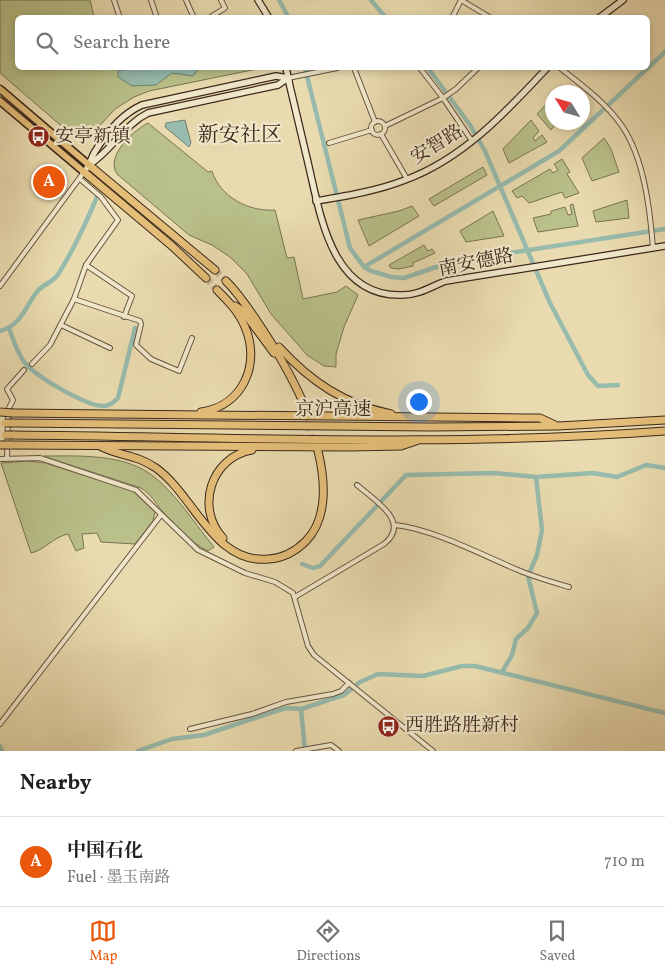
<!DOCTYPE html>
<html lang="en">
<head>
<meta charset="utf-8">
<style>
  body { margin:0; font-family:Vollkorn,"Noto Serif SC",serif; background:#f6f6f6; color:#202124 }
  .compass { position:absolute; left:545px; top:85px; width:45px; height:45px; border-radius:50%; background:#fff; box-shadow:0 2px 8px #0003; rotate:307deg }
  .you { position:absolute; left:418px; top:401px; width:18px; height:18px; margin:-12px; border:4px solid #fff; border-radius:50%; background:#1a73e8; box-shadow:0 0 0 8px #1a73e833 }
  .badge { display:grid; place-items:center; width:32px; height:32px; border-radius:50%; background:#ea580c; color:#fff; font-size:16px; font-weight:700 }
  .pin { position:absolute; translate:-50% -50%; border:2px solid #fff; box-shadow:0 1px 5px #0006 }
  .list { margin:0; padding:0; list-style:none }
  h2 { display:flex; justify-content:space-between; align-items:center; height:65px; margin:0; padding:0 20px; font-size:21px }
  h2 small { font-size:16px; font-weight:400; color:#757577 }
  .list li { display:grid; grid-template-columns:32px 1fr auto; gap:15px; align-items:center; box-sizing:border-box; height:90px; padding:0 20px; border-top:1px solid #e0e0e0 }
  .list b { display:block; font-size:19px; white-space:nowrap }
  .list p { margin:0; font-size:16px; white-space:nowrap; color:#757577 }
  .list em { font-size:16px; font-style:normal; color:#757577 }
  .icon { flex:none; width:28px; height:28px; fill:none; stroke:currentColor; stroke-width:2; stroke-linecap:round; stroke-linejoin:round }
  .map { position:relative; flex:none; width:665px; height:751px; overflow:hidden }
  .search { position:absolute; background:#fff; box-shadow:0 2px 8px #0003; left:15px; right:15px; top:15px; height:55px; display:flex; align-items:center; gap:12px; box-sizing:border-box; padding:0 18px; border-radius:8px; color:#757577; font-size:19px }
  .sheet { height:155px; background:#fff }
  nav { display:flex; justify-content:space-around; align-items:center; box-sizing:border-box; height:70px; border-top:1px solid #e0e0e0; background:#fff; font-size:14px; color:#757577 }
  nav a { display:grid; justify-items:center; gap:2px }
  nav .on { color:#ea580c }
  .map>svg:first-child { display:block }
  .green { fill:#b9c089; stroke:#7a7452 }
  .water { fill:#97bbad; stroke:#728073 }
  .lines { fill:none; stroke-linecap:round; stroke-linejoin:round }
  .canal { stroke:#97bbad; stroke-width:4.5 }
  .highway-tunnel { stroke:#c6b792; stroke-width:7; stroke-dasharray:7 3.5; stroke-linecap:butt }
  .street-casing { stroke:#665441; stroke-width:6 }
  .secondary-casing { stroke:#3b271c; stroke-width:8 }
  .primary-casing { stroke:#3b271c; stroke-width:9 }
  .highway-casing { stroke:#3b271c; stroke-width:9 }
  .street { stroke:#f1e8cb; stroke-width:4 }
  .secondary { stroke:#f1e8cb; stroke-width:5.5 }
  .primary { stroke:#e4be78; stroke-width:6 }
  .highway { stroke:#e4be78; stroke-width:7 }
  .highway-bridge-casing { stroke:#3b271c; stroke-width:9; stroke-linecap:butt }
  .highway-bridge { stroke:#e4be78; stroke-width:7 }
  .labels { text-anchor:middle; dominant-baseline:central; stroke-width:4.5; stroke-linejoin:round; paint-order:stroke }
  .poi-label { font-size:19px; fill:#3b271c; stroke:#f1e8cb; text-anchor:start }
  .street-label { font-size:19px; fill:#3b271c; stroke:#f1e8cb }
  .quarter-label { font-size:21px; fill:#3b271c; stroke:#f1e8cb }
</style>
</head>
<body>
<div class="map">
<svg width="665" height="751" viewBox="0 0 665 751">
  <rect width="100%" height="100%" fill="#e9dbaf"/>
  <filter id="stains"><feTurbulence type="fractalNoise" baseFrequency=".004" numOctaves="4"/><feColorMatrix values="0 0 0 0 .2 0 0 0 0 .09 0 0 0 0 .02 0 0 0 .5 -.17"/></filter>
  <radialGradient id="worn" r=".72"><stop offset=".6" stop-color="#630" stop-opacity="0"/><stop offset="1" stop-color="#630" stop-opacity=".3"/></radialGradient>
  <g class="green">
    <path d="M0 0H90L94 17 18 18V68H262L149 91 134 97 115 109 90 136 80 138 66 130 0 73Z"/>
    <path d="M552 98V122L564 123 560 127 556 124 551 130 537 114Z"/>
    <path d="M531 120 539 131 533 138 535 141 542 135 547 142 509 163 503 149Z"/>
    <path d="M148 123 208 172 212 171C220 197 249 212 275 210L287 258 294 257 303 299 337 292 346 286 358 295 344 327 336 354V367L324 366 307 355 271 314 247 274 230 257 212 245 189 235 117 174C105 156 133 131 148 123Z"/>
    <path d="M604 138 611 149 619 172 592 181 582 158Z"/>
    <path d="M562 159 570 172 567 174 579 193 565 198 562 192 529 203 522 196 517 198 512 191 550 169 553 173 558 170 554 164Z"/>
    <path d="M483 167 487 175 434 206 429 199Z"/>
    <path d="M627 200 629 218 596 222 593 211Z"/>
    <path d="M573 204 578 226 538 232 533 218 551 214V211L565 207 568 215 572 214 570 205Z"/>
    <path d="M412 206 419 216 369 246 358 220 399 211Z"/>
    <path d="M493 211 504 236 466 242 460 231Z"/>
    <path d="M424 245 428 251 432 249 435 253 413 263V266L399 269 391 268 389 265Z"/>
    <path d="M43 456C72 456 110 454 138 467 168 480 193 522 214 547L208 551C191 543 174 525 162 511 155 502 151 494 141 488Z"/>
    <path d="M29 461 45 463 133 491 155 512 153 521 135 544 101 542 97 533 82 534 84 548 76 551 68 534C53 537 45 550 31 553L1 463Z"/>
  </g>
  <g class="water">
    <path d="M128 68H199L193 76 172 73 156 85 132 86 118 77V70H126Z"/>
    <path d="M185 120 191 143 189 147 165 127 166 123Z"/>
  </g>
  <g class="lines">
    <g class="canal">
      <path d="M279 0 289 18"/>
      <path d="M371 0 386 18"/>
      <path d="M305 68 350 248 364 267 371 271 391 277 404 278 451 262 665 229"/>
      <path d="M428 68 470 125 485 151 550 303 588 375 598 386 618 385"/>
      <path d="M364 267 559 151 665 52"/>
      <path d="M9 328C13 339 17 353 25 363 37 377 87 407 105 406 111 405 114 402 118 398L135 328"/>
      <path d="M0 331C20 326 25 308 36 293 42 284 53 283 59 273 74 249 86 223 97 197"/>
      <path d="M302 564 313 568 320 566 406 475 494 473 536 477 593 473 617 477 646 465 665 468"/>
      <path d="M502 672 512 655 516 639 528 628 537 613 528 576 537 555 542 530 536 477"/>
      <path d="M301 709 305 751"/>
      <path d="M0 746 2 751"/>
      <path d="M138 751 172 739 204 735 276 711 286 708 301 709 344 695 360 682 378 674 423 676 462 666H475L665 713"/>
    </g>
    <g class="highway-tunnel">
      <path d="M215 270 226 281"/>
      <path d="M206 278 217 290"/>
      <path d="M305 414 313 445"/>
    </g>
    <defs>
      <g id="street">
        <path d="M114 0 120 18"/>
        <path d="M151 0 157 18"/>
        <path d="M186 0 194 18"/>
        <path d="M461 0 491 18"/>
        <path d="M209 18 225 8 221 0"/>
        <path d="M452 18 461 0"/>
        <path d="M354 68 375 122"/>
        <path d="M560 68C582 85 606 103 622 126 644 158 650 209 653 248"/>
        <path d="M288 78 337 68"/>
        <circle cx="378" cy="128" r="7"/>
        <path d="M385 126 443 98 420 68"/>
        <path d="M381 134 407 179"/>
        <path d="M472 141 443 98 456 89 478 68"/>
        <path d="M329 143 372 130"/>
        <path d="M86 265 132 296 124 317"/>
        <path d="M0 286 84 172"/>
        <path d="M74 299 140 321 141 324 136 345 151 359 179 371 192 338"/>
        <path d="M61 325 110 348"/>
        <path d="M32 364 50 345 74 299 86 265 118 220 101 197 80 179"/>
        <path d="M7 458 8 410 13 400 7 389 24 370"/>
        <path d="M0 459 40 458 136 490 198 550 245 573 275 582 293 593 308 646 314 655 433 751"/>
        <path d="M395 525C433 529 482 555 518 570 534 577 552 582 569 587"/>
        <path d="M295 597 384 544C412 522 374 500 357 485"/>
        <path d="M0 724 161 515"/>
        <path d="M190 729 252 714 286 702 333 694 341 691 349 683"/>
        <path d="M296 751 331 745 339 751"/>
      </g>
      <g id="secondary">
        <path d="M258 0 269 18"/>
        <path d="M599 18 623 0"/>
        <path d="M286 68 289 81"/>
        <path d="M288 78C295 108 302 137 309 167 321 219 333 298 403 295 419 295 432 286 446 281L665 246"/>
        <path d="M89 165C112 150 124 125 148 113L278 85 288 78"/>
        <path d="M87 168C91 162 92 155 96 150 107 132 122 114 142 105L276 76 288 78"/>
        <path d="M316 198V201C346 196 377 191 405 180 463 159 507 111 547 68"/>
      </g>
      <g id="primary">
        <path d="M0 89 89 165"/>
        <path d="M0 101 84 172"/>
      </g>
      <g id="highway">
        <path d="M89 165 215 270"/>
        <path d="M84 172 172 246 206 278"/>
        <path d="M226 281C238 293 246 305 255 318 276 349 294 379 308 414"/>
        <path d="M235 306 243 311 274 353"/>
        <path d="M279 347C311 382 344 404 391 414"/>
        <path d="M201 412C243 406 261 364 245 327 239 312 228 301 217 290"/>
        <path d="M13 413 523 418H540L555 425"/>
        <path d="M13 423 430 427 558 426 665 420"/>
        <path d="M13 435C230 437 449 447 665 431"/>
        <path d="M10 445 350 447 401 446 416 441"/>
        <path d="M100 446C118 456 136 454 156 468 194 495 214 565 269 559 283 558 296 551 306 541 329 517 325 480 318 451"/>
        <path d="M223 538C195 508 211 457 252 450"/>
      </g>
    </defs>
    <use href="#street" class="street-casing"/>
    <use href="#secondary" class="secondary-casing"/>
    <use href="#primary" class="primary-casing"/>
    <use href="#highway" class="highway-casing"/>
    <use href="#street" class="street"/>
    <use href="#secondary" class="secondary"/>
    <use href="#primary" class="primary"/>
    <use href="#highway" class="highway"/>
    <defs>
      <g id="highway-bridge">
        <path d="M0 412 13 413"/>
        <path d="M5 423H13"/>
        <path d="M5 435H13"/>
        <path d="M0 445H10"/>
      </g>
    </defs>
    <use href="#highway-bridge" class="highway-bridge-casing"/>
    <use href="#highway-bridge" class="highway-bridge"/>
  </g>
  <defs>
    <symbol id="bus-disc" viewBox="-11 -11 22 22"><circle r="9.5" fill="#8f2418" stroke="#f1e8cb"/><path d="M-5-6H5V4H4V6H2V4H-2V6H-4V4H-5ZM-3.5-4V0h7V-4ZM-3.5 1.2v1.5H-2V1.2ZM2 1.2v1.5H3.5V1.2Z" fill="#fff"/></symbol>
  </defs>
  <g fill-rule="evenodd">
    <use href="#bus-disc" x="26" y="124" width="25" height="25"/>
    <use href="#bus-disc" x="376" y="714" width="25" height="25"/>
  </g>
  <g class="labels">
    <g class="poi-label">
      <text x="55" y="137">安亭新镇</text>
      <text x="405" y="726">西胜路胜新村</text>
    </g>
    <g class="street-label">
      <text transform="translate(437 145) rotate(-32)">安智路</text>
      <text transform="translate(476 263) rotate(-11)">南安德路</text>
      <text x="333" y="410">京沪高速</text>
    </g>
    <g class="quarter-label">
      <text x="240" y="135">新安社区</text>
    </g>
  </g>
  <rect width="100%" height="100%" filter="url(#stains)"/>
  <rect width="100%" height="100%" fill="url(#worn)"/>
</svg>
<svg class="compass" viewBox="-18 -18 36 36"><path d="M0-13l5 13h-10z" fill="#e53935"/><path d="M0 13l5-13h-10z" fill="#757577"/></svg>
<div class="you"></div>
<div class="pin badge" style="left:49px;top:182px">A</div>
<div class="search"><svg class="icon" aria-label="search" viewBox="0 0 24 24"><circle cx="10" cy="10" r="6"/><path d="M15 15l6 6"/></svg>Search here</div>
</div>
<section class="sheet">
<h2>Nearby<small></small></h2>
<ul class="list">
<li><span class="badge">A</span><div><b>中国石化</b><p>Fuel · 墨玉南路</p></div><em>710 m</em></li>
</ul>
</section>
<nav>
<a class="on"><svg class="icon" aria-label="map" viewBox="0 0 24 24"><path d="M3 6l6-2 6 2 6-2v14l-6 2-6-2-6 2zM9 4v14M15 6v14"/></svg>Map</a>
<a><svg class="icon" aria-label="directions" viewBox="0 0 24 24"><path d="M12 3l9 9-9 9-9-9zM9 14v-3h6M13 9l2 2-2 2"/></svg>Directions</a>
<a><svg class="icon" aria-label="saved" viewBox="0 0 24 24"><path d="M7 4h10v16l-5-4-5 4z"/></svg>Saved</a>
</nav>
</body>
</html>
